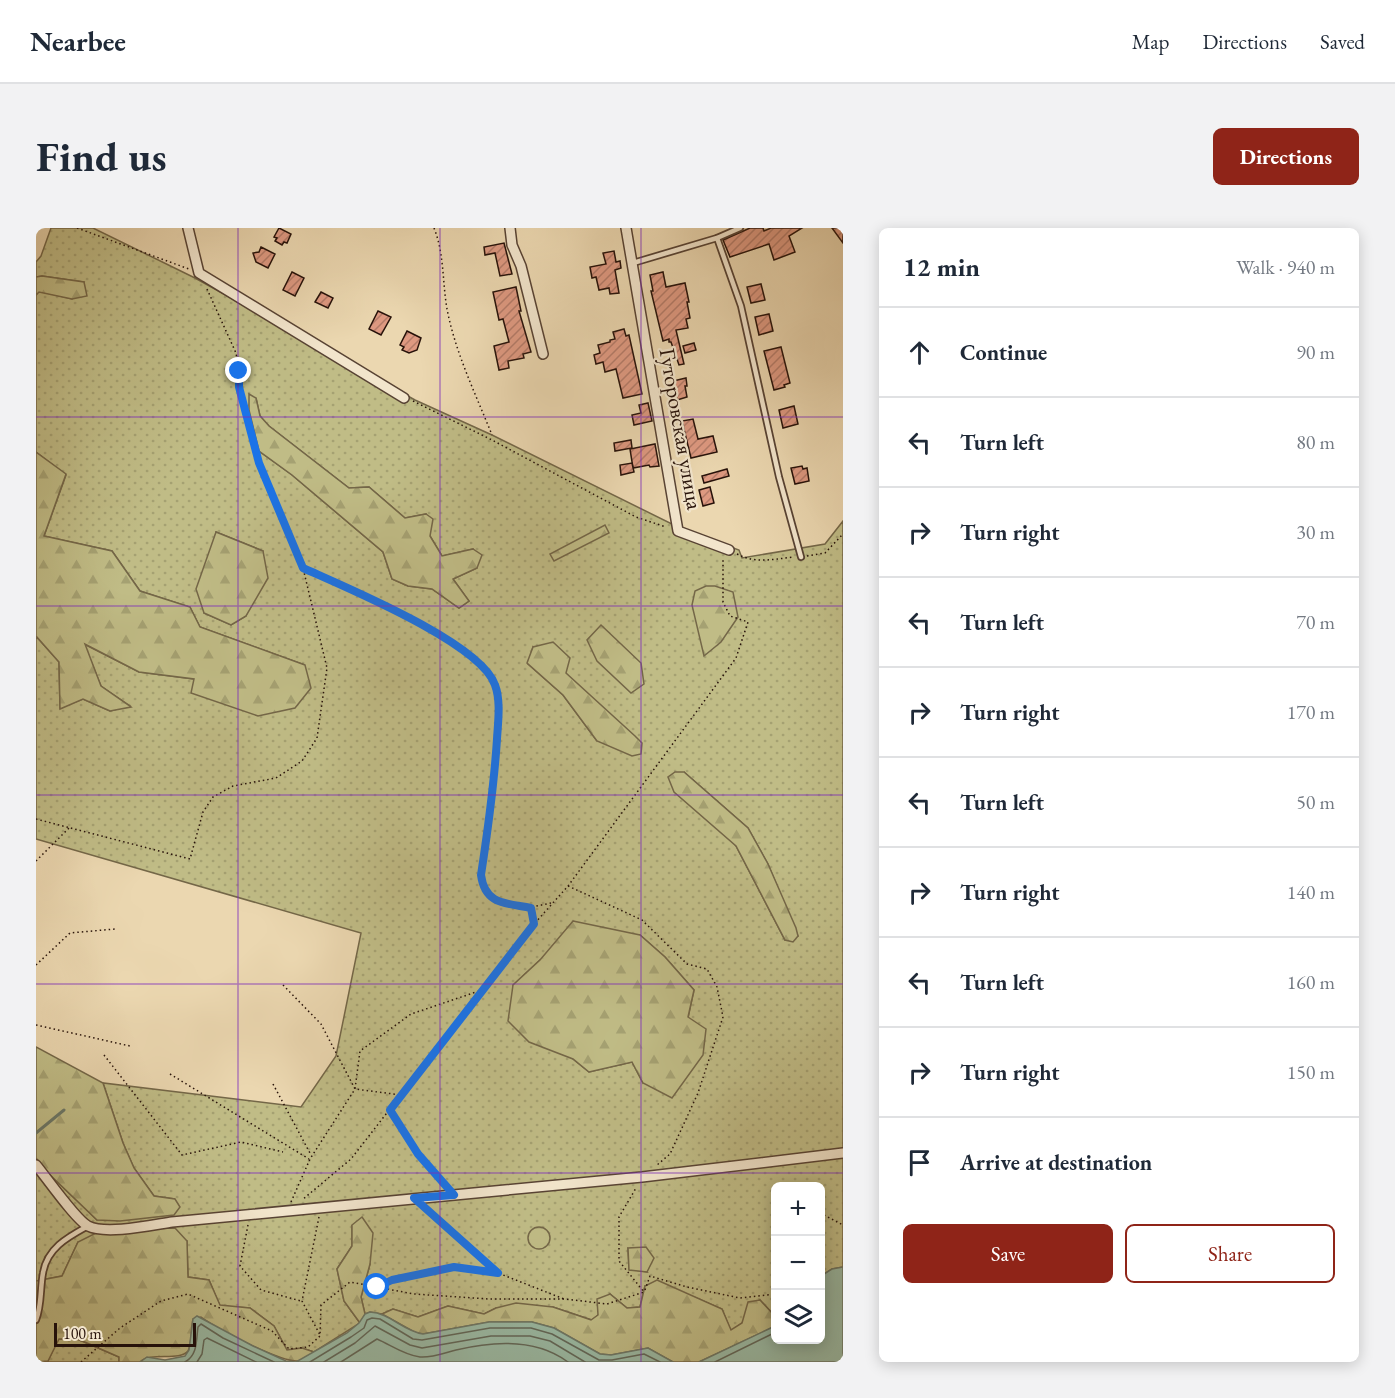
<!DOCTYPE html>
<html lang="en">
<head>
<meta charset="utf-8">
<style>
  body { margin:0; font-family:"EB Garamond",serif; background:#f2f2f3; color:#1f2937 }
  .controls { position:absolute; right:18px; bottom:18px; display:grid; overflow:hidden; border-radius:9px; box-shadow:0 3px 15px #0003 }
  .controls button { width:54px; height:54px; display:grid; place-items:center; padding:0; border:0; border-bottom:2px solid #e0e1e3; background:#fff; color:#1f2937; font:30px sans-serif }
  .scale { position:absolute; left:18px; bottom:15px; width:142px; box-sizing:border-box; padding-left:6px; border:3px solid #27120a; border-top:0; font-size:16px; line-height:21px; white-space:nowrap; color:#27120a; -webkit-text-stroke:4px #f2e5cc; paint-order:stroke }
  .stop { position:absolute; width:18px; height:18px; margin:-14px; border:4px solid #1a73e8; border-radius:50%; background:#fff }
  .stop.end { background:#1a73e8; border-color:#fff; box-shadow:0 2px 6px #0008 }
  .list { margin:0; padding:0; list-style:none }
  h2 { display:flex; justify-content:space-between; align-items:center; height:78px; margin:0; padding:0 24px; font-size:26px }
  h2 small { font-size:20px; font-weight:400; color:#747a83 }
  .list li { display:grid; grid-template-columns:39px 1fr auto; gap:18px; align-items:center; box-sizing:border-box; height:90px; padding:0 24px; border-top:2px solid #e0e1e3 }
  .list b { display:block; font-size:22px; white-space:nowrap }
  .list em { font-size:20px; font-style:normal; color:#747a83 }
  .actions { display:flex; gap:12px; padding:18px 24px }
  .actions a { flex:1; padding:14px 0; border:2px solid #8f2418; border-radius:9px; text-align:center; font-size:21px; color:#8f2418 }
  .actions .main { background:#8f2418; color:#fff }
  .icon { flex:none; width:33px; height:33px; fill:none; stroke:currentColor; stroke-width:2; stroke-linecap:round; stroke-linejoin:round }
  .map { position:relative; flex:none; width:807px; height:1134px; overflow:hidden; border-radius:9px }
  header { display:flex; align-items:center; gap:36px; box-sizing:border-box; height:84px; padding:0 30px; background:#fff; border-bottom:2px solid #e0e1e3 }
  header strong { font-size:28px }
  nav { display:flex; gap:33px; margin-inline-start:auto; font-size:21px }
  .intro { display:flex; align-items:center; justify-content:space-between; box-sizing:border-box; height:144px; padding:0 36px }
  h1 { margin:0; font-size:42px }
  .button { padding:15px 27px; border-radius:9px; background:#8f2418; color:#fff; font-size:21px; font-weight:700 }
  main { display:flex; gap:36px; padding:0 36px }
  aside { flex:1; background:#fff; border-radius:9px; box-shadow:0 3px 15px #0003 }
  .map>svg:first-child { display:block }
  .grass { fill:url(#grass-dots); stroke:#746748; stroke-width:1.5; fill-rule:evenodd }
  .forest { fill:url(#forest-firs); stroke:#746748; stroke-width:1.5 }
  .water { fill:#99baa5; stroke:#6b7767; stroke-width:1.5 }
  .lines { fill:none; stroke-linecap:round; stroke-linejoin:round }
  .shore { stroke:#606658; stroke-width:1.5 }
  .stream { stroke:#6b7767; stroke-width:3 }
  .building { fill:url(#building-hatch); stroke:#27120a; stroke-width:1.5 }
  .service-casing { stroke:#584334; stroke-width:8 }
  .minor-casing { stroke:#584334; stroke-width:12 }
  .path { stroke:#27120a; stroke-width:1.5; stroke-dasharray:1.5 3; stroke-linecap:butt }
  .service { stroke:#f2e5cc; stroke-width:4.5 }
  .minor { stroke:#f2e5cc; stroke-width:9 }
  .route { stroke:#1a73e8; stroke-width:8 }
  .grid { fill:none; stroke:#7b2cbf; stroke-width:1.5; stroke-opacity:0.55 }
  .labels { text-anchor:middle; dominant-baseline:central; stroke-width:4.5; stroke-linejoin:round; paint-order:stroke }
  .street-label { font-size:22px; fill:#27120a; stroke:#f2e5cc }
</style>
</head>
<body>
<header>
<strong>Nearbee</strong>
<nav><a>Map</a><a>Directions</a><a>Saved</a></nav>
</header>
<div class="intro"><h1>Find us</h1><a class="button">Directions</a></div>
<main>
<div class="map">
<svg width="807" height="1134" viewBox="0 0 807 1134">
  <defs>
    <pattern id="grass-dots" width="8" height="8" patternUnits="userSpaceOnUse" patternTransform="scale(1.5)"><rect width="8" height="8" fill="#c0bc86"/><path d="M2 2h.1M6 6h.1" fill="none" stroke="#a5a172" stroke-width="1.8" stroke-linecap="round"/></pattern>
    <pattern id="forest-firs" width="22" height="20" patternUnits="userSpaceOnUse" patternTransform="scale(1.5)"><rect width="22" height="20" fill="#c0bc86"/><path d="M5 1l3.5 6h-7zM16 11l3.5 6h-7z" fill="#a5a172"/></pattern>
    <pattern id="building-hatch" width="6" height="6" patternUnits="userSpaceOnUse" patternTransform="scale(1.5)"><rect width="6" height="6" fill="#de9981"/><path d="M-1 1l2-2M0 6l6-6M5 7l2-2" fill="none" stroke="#b47b68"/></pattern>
  </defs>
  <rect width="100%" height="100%" fill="#ebd7b0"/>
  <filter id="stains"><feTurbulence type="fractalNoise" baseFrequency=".00333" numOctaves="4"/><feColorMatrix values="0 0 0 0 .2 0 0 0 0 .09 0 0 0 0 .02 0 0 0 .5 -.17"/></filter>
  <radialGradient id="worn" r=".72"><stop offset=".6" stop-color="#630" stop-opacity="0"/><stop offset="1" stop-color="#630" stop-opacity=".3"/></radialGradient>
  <g class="grass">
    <path d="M15 0H57L159 50 379 172 456 207 648 302 703 322 706 330 789 316 807 293V1039L796 1041 785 1048 784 958H740L739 1086H737L724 1072 706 1095 695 1103 686 1081 658 1069 609 1058 604 1079 591 1080 574 1066 562 1087 556 1092 517 1079 460 1080 448 1086 412 1078 382 1089 357 1081 346 1086 334 1084 329 1086 325 1069 334 1036 316 997V1018L301 1041 308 1073 324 1095 278 1124 266 1120 251 1122 238 1098 214 1080 184 1078 173 1052 152 1049 151 1013 42 1014 26 1048 0 1053V930L11 944 61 992 139 971 118 968 98 940 87 915 67 855 265 879 300 828 325 705 0 611V408L23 434 24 480 47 471 74 483 94 478 65 458 48 416 103 444 158 451 269 437 164 399 154 379 104 363 76 323 8 308 30 247 0 224V67L3 63 36 71 48 54 6 48 0 49V34L5 28ZM220 170 224 188 233 198 313 260 333 259 369 290 390 286 394 308 406 328 437 321 441 340 417 351 433 373 423 380 396 361 372 358 356 351 347 324 256 247 223 223ZM180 304 227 323 210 388 195 397 168 385ZM497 419 561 513 527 467 492 436ZM648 544 712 600 732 636 762 708 749 712 700 618ZM604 707 629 729 658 762 652 790 607 855 596 834 553 844 537 831 477 757 504 732ZM592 1021 611 1044 593 1041Z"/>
    <path d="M22 1111H41L83 1129V1134H0L12 1133Z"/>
  </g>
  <g class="forest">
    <path d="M6 48 48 54 51 68 36 71 3 64 0 67V49Z"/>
    <path d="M213 166 220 170 224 188 233 198 313 260 333 259 369 290 390 286 397 291 394 308 406 328 437 321 446 327 441 340 417 351 433 373 423 380 396 361 372 358 356 351 347 324 256 247 223 223 213 182Z"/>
    <path d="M0 224 30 246 8 308 76 323 104 363 154 379 164 399 269 437 275 460 259 480 222 488 155 465 158 451 103 444 49 416 65 458 95 479 74 483 47 471 24 481 23 434 0 408Z"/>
    <path d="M569 297 573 305 518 333 514 326Z"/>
    <path d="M180 304 227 323 232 350 210 388 195 397 168 385 160 361Z"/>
    <path d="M670 358H679L697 364 702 389 685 414 668 428 656 377 659 363Z"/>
    <path d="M565 397 605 435 608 456 595 465 561 433 551 412Z"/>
    <path d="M517 414 534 430 530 445 599 508 606 515 605 526 596 528 561 513 527 467 491 435 497 419Z"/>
    <path d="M639 544H648L712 600 732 636 760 700 762 708 757 714 749 712 700 618 638 564 632 549Z"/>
    <path d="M537 693 604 707 629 729 658 762 652 789 670 801 667 827 636 870 607 855 596 834 553 844 537 831 493 814 472 793 477 757 504 732Z"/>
    <path d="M0 819 67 855 87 915 98 940 118 968 139 971 144 979 138 987 84 993 61 992 11 944 0 930Z"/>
    <path d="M326 989 337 1005 334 1036 325 1069 329 1086 324 1095 308 1073 301 1041 316 1018V997Z"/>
    <circle cx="503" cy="1010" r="11"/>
    <path d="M139 1000 151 1013 152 1049 173 1052 184 1077 214 1080 238 1098 251 1122 266 1120 278 1124C273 1127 267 1132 262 1133 243 1134 182 1101 165 1089L157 1091C155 1100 156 1115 152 1123 143 1134 115 1123 104 1134H83V1129L42 1111H23L12 1133 0 1134V1053L26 1048 42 1014 66 1002Z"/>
    <path d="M610 1019 618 1030 611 1044 593 1042 592 1020Z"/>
    <path d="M621 1052 686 1081 695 1102 706 1095 712 1074 724 1072 737 1086H739L740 1098 663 1134H637L612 1120 575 1127 564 1126 518 1100 496 1094H453L387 1106 380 1105 346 1086 357 1081 382 1089 412 1078 448 1086 460 1080 480 1075 517 1079 555 1092 562 1087 561 1071 574 1066 591 1080 604 1079 609 1058Z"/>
  </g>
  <g class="water">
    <path d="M807 1039V1134H663L739 1098 740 1112H784L785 1048 796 1041Z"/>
    <path d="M334 1084C354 1085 367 1103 387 1106L453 1094H496L518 1100 564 1126 575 1127 612 1120 637 1134H104L111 1129 129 1132 149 1128 153 1122 157 1091 161 1088 217 1118 250 1133 260 1134 311 1105 323 1095 329 1086Z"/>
  </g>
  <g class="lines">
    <g class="shore">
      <path d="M149 1134C162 1127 160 1112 162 1099L165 1096 187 1110 238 1134"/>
      <path d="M161 1134 166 1126 168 1112 171 1110 220 1134"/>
      <path d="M274 1134 315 1109 328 1100 331 1092 336 1090 344 1091 377 1111 386 1112 454 1100H495L516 1106 563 1132H576L608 1126 624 1134"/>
      <path d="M288 1134 319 1115 339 1098 374 1117 386 1120 455 1108H494L514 1113 549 1134"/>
      <path d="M305 1134 341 1111C355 1117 368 1127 384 1129 396 1130 408 1125 420 1122 457 1113 500 1110 532 1134"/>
      <path d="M679 1134 740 1104"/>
    </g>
    <path class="stream" d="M0 905 28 882"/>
  </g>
  <g class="building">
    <path d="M243 0 255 6 251 15 248 14 246 17 239 13 241 10 238 9Z"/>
    <path d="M714 0H727L728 3 735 0H766L753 8 759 24 738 32 733 16 694 29 687 12Z"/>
    <path d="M796 0H807V15Z"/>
    <path d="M468 15 476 46 464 48 459 25 449 27 448 19Z"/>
    <path d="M225 19 239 26 232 40 220 34 217 25 223 24Z"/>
    <path d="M578 23 580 34 584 33 585 40 579 42 583 65 574 66 573 60 563 62 560 49 556 50 554 39 570 36 567 25Z"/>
    <path d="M256 44 268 50 259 68 247 62Z"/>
    <path d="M627 44 630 59 649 55 653 74H651L654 90 650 91 652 100 640 102 648 136 643 137 635 114H633V111L627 113 615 63H617L614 47Z"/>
    <path d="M725 56 729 72 715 75 711 59Z"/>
    <path d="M480 59 485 83H483L495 124 487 126 488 130 472 133 473 140 463 142 458 118 473 114 467 91 463 92 457 64Z"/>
    <path d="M285 64 297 70 292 80 279 74Z"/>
    <path d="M342 83 355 89 345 107 333 101Z"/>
    <path d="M733 86 737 103 723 107 719 89Z"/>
    <path d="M588 101 590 108 593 107 606 166 587 170 580 141 569 144 567 134 560 136 558 127 564 125 562 117 574 114V112L579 111 577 104Z"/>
    <path d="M371 103 385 110 381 122 373 125 366 122 368 119 364 117Z"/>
    <path d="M658 115 660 122 649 125 647 118Z"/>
    <path d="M745 119 754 155 748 157 749 159 738 162 728 123Z"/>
    <path d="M650 150 651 158H649L651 169 641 172 637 153Z"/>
    <path d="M612 175 616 193 598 197 596 187 605 185 603 177Z"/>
    <path d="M758 178 762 196 747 200 743 182Z"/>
    <path d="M657 191 662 211 677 208 681 224 655 230 646 193Z"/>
    <path d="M595 212 596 220 579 223 578 215Z"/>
    <path d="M619 216 623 238 614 239 613 237 597 240 594 221Z"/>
    <path d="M596 235 598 244 585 247 584 237Z"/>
    <path d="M766 238 767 241 771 240 773 253 759 256 755 240Z"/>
    <path d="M691 241 693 248 668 255 666 248Z"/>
    <path d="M674 259 678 275 667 278 663 262Z"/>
  </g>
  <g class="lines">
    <defs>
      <g id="service">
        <path d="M681 10 705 78 743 249 765 329"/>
        <path d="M597 35 681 10 704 0"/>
        <path d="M0 1092C6 1077 4 1060 7 1045 11 1020 32 1009 52 998"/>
      </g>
      <g id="minor">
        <path d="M152 0 163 45 368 170"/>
        <path d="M474 0 476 17 485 38 507 126"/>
        <path d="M590 0 642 303 693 322"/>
        <path d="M0 937C10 949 40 992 52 998 70 1007 116 997 136 994L606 949 807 925"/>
      </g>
    </defs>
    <use href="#service" class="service-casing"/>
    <use href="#minor" class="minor-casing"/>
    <g class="path">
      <path d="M41 0 153 41"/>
      <path d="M398 0C409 27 406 58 412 86 421 128 440 167 456 207"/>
      <path d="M171 61 200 125 203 143V159L223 235 267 340C309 359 445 415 459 457 465 473 462 494 461 511 458 558 452 601 445 647 449 677 470 675 495 680L498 696 315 931 266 972"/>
      <path d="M377 173 456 212 600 289 630 299"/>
      <path d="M701 326C720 336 738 331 758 329"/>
      <path d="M771 328 789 325 807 306"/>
      <path d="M0 591 154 631 167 584 177 569 197 558 240 550 266 533 281 510 291 440 267 340"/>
      <path d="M0 633 33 600"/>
      <path d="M532 658 606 692 651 736 671 741 681 759 687 789 662 865 634 926 621 937"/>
      <path d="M496 679 515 675"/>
      <path d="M499 695 532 658 700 430 712 394 694 388 687 374V331"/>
      <path d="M0 737 34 705 79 701"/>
      <path d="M247 757 285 796 319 861 365 867"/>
      <path d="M0 797 94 818"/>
      <path d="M68 827 146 927 205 914 247 924"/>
      <path d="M134 846 273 931"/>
      <path d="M237 856 275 927"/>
      <path d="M354 882 382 926 409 957"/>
      <path d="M255 974 274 931 319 861 324 823 375 786 446 762"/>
      <path d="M389 980 462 1045 528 1071"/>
      <path d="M784 985 807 997"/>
      <path d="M283 989 266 1073 284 1107"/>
      <path d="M212 997 204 1038 225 1062 265 1073"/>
      <path d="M343 1058 356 1052 418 1039 461 1045"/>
      <path d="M609 1062 614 1048 651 1059 704 1070 740 1066"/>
      <path d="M0 1131 2 1134"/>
      <path d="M45 1134 84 1100 125 1073 152 1066 236 1103 253 1121 272 1119 284 1108 285 1077 314 1054 378 1066 453 1071H529L571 1076 608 1064 583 1033V989L600 960"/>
    </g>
    <use href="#service" class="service"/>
    <use href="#minor" class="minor"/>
  </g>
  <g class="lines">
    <path class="route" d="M203 143V159L223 235 267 340C309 359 445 415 459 457 465 473 462 494 461 511 458 558 452 601 445 647 449 677 470 675 495 680L498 696 354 882 382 926 418 967 378 970 462 1045 418 1039 356 1052 341 1059"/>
  </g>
  <path class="grid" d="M202 0V1134M404 0V1134M605 0V1134M0 189H807M0 378H807M0 567H807M0 756H807M0 945H807"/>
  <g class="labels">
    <g class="street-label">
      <text transform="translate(645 201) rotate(80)">Гуторовская улица</text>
    </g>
  </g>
  <rect width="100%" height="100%" filter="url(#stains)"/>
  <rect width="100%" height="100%" fill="url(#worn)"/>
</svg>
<div class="controls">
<button>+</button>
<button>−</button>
<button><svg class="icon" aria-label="layers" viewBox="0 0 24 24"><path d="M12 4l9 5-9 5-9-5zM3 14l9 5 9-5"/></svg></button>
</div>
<div class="scale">100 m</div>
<div class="stop" style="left:341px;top:1059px"></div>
<div class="stop end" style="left:203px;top:143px"></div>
</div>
<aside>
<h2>12 min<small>Walk · 940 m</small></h2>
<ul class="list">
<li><svg class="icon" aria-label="ahead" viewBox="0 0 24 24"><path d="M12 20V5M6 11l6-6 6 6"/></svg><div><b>Continue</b></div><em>90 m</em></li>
<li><svg class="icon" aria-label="left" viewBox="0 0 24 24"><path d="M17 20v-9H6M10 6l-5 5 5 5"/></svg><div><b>Turn left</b></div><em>80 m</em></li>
<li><svg class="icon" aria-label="right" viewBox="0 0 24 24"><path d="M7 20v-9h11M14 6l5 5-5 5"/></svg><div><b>Turn right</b></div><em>30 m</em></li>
<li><svg class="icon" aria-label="left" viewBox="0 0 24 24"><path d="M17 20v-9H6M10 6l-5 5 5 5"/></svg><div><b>Turn left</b></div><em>70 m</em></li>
<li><svg class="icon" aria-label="right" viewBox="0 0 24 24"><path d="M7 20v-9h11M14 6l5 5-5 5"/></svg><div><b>Turn right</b></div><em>170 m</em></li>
<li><svg class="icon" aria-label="left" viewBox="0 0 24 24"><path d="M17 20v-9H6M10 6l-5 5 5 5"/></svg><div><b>Turn left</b></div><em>50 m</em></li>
<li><svg class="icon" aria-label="right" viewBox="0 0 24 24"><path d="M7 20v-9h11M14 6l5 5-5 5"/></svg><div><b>Turn right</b></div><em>140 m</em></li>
<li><svg class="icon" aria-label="left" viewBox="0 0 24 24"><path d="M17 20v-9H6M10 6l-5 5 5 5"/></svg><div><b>Turn left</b></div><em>160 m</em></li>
<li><svg class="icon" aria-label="right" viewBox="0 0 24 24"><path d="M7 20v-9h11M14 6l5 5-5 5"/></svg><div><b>Turn right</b></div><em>150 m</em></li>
<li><svg class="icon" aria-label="arrive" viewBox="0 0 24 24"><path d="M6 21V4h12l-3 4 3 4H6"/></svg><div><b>Arrive at destination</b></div></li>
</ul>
<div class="actions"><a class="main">Save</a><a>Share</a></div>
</aside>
</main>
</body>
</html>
